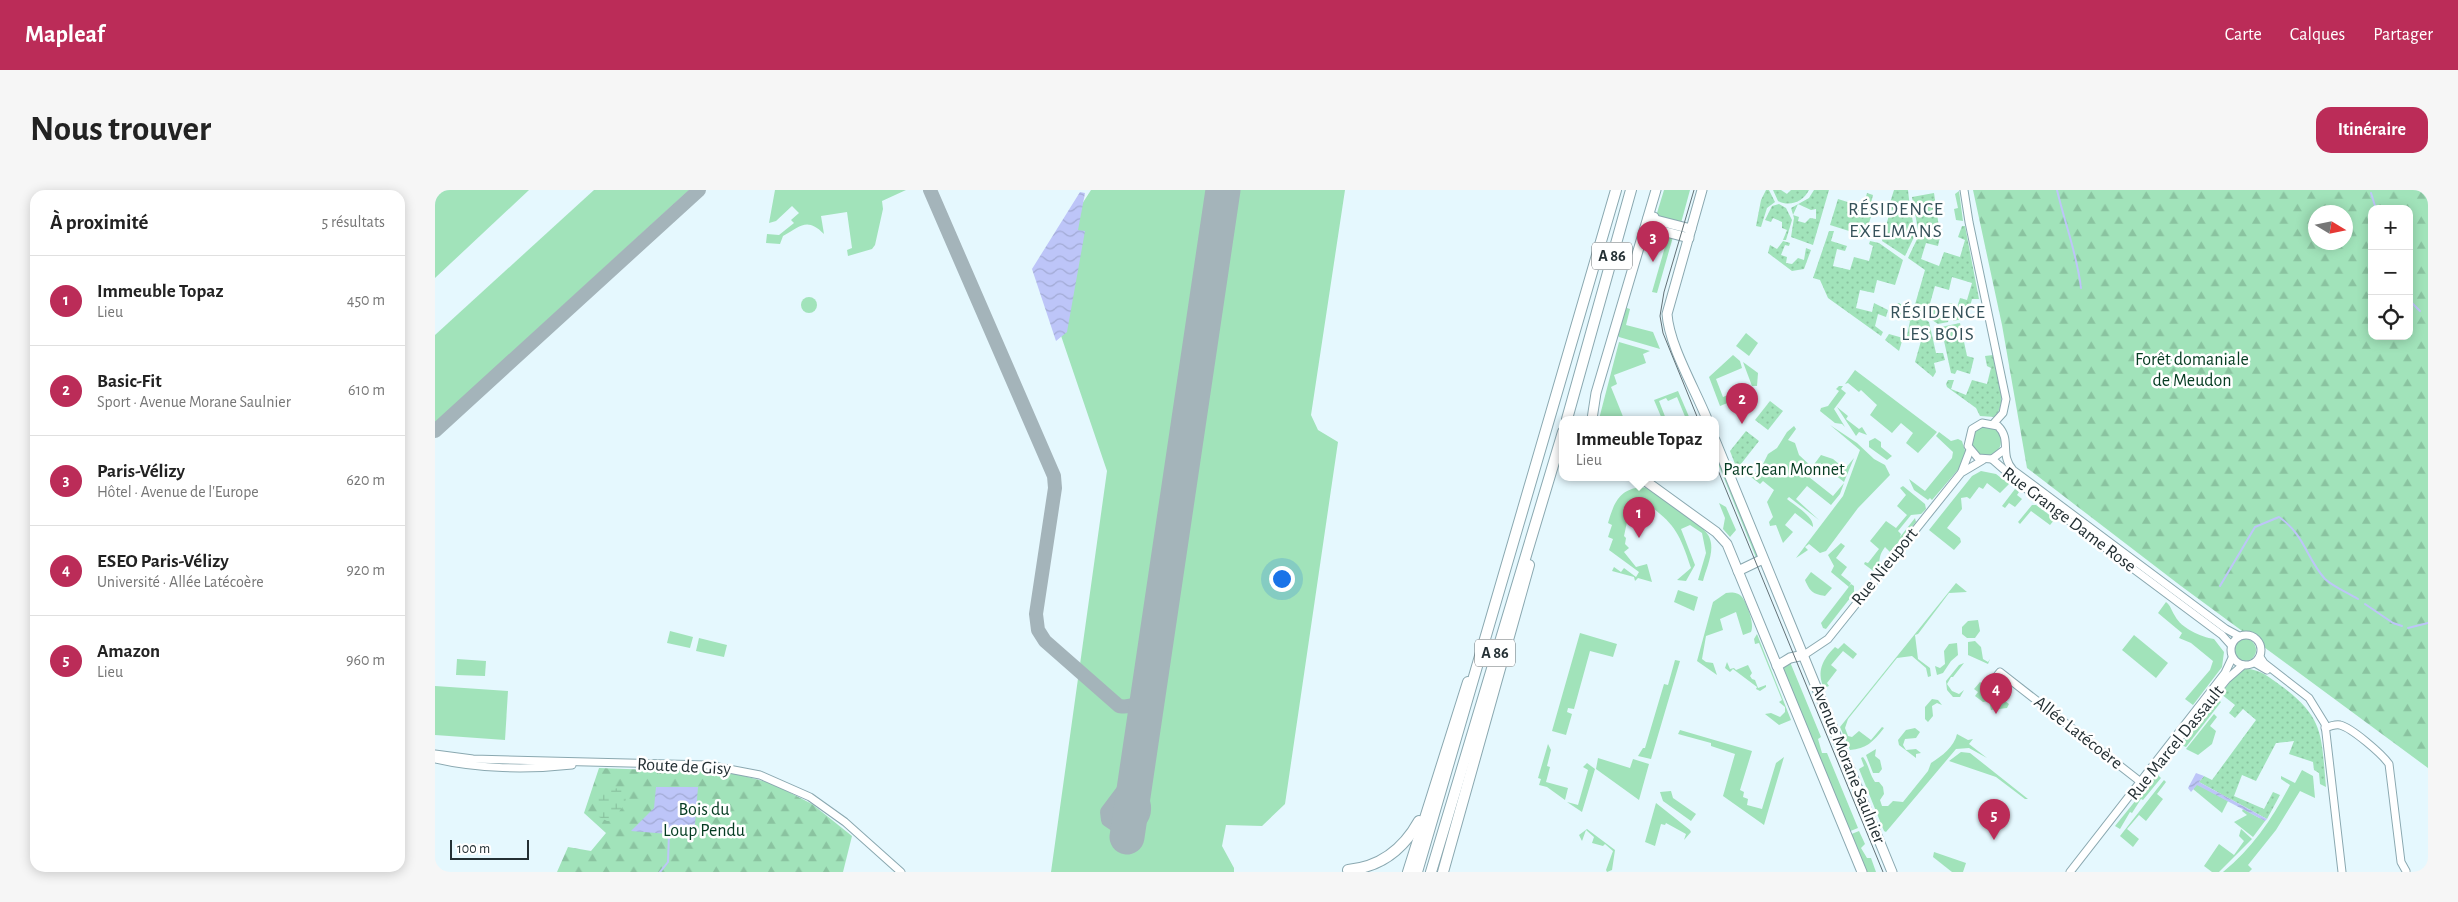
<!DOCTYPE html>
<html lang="fr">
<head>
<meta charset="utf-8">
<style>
  body { margin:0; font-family:"Alegreya Sans",sans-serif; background:#f6f6f6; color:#222 }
  .controls { position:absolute; right:15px; top:15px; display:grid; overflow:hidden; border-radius:10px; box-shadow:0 2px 12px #0003 }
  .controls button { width:45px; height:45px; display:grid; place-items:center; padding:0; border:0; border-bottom:1px solid #e0e0e0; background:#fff; color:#222; font:25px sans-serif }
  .compass { position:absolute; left:1873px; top:15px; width:45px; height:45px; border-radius:50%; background:#fff; box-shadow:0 2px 12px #0003; rotate:100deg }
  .scale { position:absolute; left:15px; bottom:12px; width:79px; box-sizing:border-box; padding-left:5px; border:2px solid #243034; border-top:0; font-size:14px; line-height:18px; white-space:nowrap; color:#243034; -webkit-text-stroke:4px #fff; paint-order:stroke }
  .you { position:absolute; left:846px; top:388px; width:18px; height:18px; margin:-12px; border:4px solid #fff; border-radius:50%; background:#1a73e8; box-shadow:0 0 0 8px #1a73e833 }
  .badge { display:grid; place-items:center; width:32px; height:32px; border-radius:50%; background:#bb2c58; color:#fff; font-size:16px; font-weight:700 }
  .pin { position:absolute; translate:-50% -41px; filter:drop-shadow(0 1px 2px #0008) }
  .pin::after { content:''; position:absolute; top:26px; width:18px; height:15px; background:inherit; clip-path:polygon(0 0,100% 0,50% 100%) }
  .popup { position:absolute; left:1124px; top:226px; width:160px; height:65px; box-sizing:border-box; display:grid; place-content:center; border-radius:10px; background:#fff; filter:drop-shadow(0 1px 4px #0005); font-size:16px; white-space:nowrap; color:#767676 }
  .popup b { font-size:19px; color:#222 }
  .popup::after { content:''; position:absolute; left:50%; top:100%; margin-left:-10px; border:10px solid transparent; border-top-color:#fff }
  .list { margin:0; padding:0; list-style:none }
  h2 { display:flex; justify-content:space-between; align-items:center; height:65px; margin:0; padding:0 20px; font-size:21px }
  h2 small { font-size:16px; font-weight:400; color:#767676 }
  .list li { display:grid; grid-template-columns:32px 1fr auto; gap:15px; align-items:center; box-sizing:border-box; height:90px; padding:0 20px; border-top:1px solid #e0e0e0 }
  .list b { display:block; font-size:19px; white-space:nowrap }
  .list p { margin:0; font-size:16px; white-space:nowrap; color:#767676 }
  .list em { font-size:16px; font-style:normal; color:#767676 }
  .icon { flex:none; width:28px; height:28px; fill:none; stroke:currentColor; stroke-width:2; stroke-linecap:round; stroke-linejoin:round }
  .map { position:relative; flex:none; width:1993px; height:682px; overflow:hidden; border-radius:15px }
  header { display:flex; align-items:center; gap:30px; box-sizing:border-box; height:70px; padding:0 25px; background:#bb2c58; color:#fff }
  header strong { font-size:24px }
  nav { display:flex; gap:28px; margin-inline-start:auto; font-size:18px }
  .intro { display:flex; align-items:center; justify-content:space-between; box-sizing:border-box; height:120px; padding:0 30px }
  h1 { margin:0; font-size:35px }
  .button { padding:12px 22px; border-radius:15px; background:#bb2c58; color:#fff; font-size:18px; font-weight:700 }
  main { display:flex; gap:30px; padding:0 30px }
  aside { flex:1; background:#fff; border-radius:15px; box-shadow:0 2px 12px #0003 }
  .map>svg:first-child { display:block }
  .green { fill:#a1e3ba }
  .forest { fill:url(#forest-firs); fill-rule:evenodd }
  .wetland { fill:url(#wetland-marsh) }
  .garden { fill:url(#garden-dots); fill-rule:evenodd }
  .water { fill:url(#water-waves) }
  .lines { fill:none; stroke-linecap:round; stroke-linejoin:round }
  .stream { stroke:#bdc5f8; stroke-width:2 }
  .taxiway { stroke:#a4b4ba; stroke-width:14 }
  .runway { stroke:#a4b4ba; stroke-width:35 }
  .minor-casing { stroke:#8aa8b0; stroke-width:9 }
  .major-casing { stroke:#8aa8b0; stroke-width:11 }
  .highway-casing { stroke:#8aa8b0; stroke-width:12 }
  .minor { stroke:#fff; stroke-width:7 }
  .major { stroke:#fff; stroke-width:9 }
  .highway { stroke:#fff; stroke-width:10 }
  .tram { stroke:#637176; stroke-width:1 }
  .labels { text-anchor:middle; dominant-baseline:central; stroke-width:5; stroke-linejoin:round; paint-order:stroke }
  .shield { fill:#fff; stroke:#666e71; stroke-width:1 }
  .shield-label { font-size:16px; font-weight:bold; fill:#243034 }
  .park-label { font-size:18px; fill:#053c22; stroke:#fff }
  .street-label { font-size:18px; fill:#243034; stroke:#fff }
  .neighbourhood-label { font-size:19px; letter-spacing:1px; fill:#36525a; stroke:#fff }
</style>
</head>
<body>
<header>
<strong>Mapleaf</strong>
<nav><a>Carte</a><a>Calques</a><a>Partager</a></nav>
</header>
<div class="intro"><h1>Nous trouver</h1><a class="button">Itinéraire</a></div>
<main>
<aside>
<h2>À proximité<small>5 résultats</small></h2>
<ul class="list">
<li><span class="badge">1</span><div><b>Immeuble Topaz</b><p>Lieu</p></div><em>450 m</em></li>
<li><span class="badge">2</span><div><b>Basic-Fit</b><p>Sport · Avenue Morane Saulnier</p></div><em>610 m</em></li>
<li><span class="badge">3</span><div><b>Paris-Vélizy</b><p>Hôtel · Avenue de l'Europe</p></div><em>620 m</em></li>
<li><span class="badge">4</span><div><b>ESEO Paris-Vélizy</b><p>Université · Allée Latécoère</p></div><em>920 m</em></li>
<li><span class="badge">5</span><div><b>Amazon</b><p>Lieu</p></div><em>960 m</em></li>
</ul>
</aside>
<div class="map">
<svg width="1993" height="682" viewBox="0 0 1993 682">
  <defs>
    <pattern id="forest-firs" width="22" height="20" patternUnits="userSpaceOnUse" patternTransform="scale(1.25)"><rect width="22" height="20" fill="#a1e3ba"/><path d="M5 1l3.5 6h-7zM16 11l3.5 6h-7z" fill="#8ac3a0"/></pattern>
    <pattern id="wetland-marsh" width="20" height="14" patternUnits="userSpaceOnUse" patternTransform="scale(1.25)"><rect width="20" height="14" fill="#a1e3ba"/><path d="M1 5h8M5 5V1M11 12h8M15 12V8" fill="none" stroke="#8ac3a0"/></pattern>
    <pattern id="garden-dots" width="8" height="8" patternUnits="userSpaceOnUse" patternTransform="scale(1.25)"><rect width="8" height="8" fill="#a1e3ba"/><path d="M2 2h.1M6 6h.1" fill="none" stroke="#8ac3a0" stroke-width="1.8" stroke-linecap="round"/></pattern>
    <pattern id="water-waves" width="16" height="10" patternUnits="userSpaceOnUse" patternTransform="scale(1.25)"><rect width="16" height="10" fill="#bdc5f8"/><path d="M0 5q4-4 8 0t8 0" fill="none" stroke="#a2aad5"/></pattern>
  </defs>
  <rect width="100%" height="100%" fill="#e5f8fe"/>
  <g class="green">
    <path d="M0 0H94L0 88Z"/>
    <path d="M159 0H254L0 233V145Z"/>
    <path d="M340 0H471L447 11 448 19 440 55 437 59 413 66 412 60 417 58 412 22 386 26 389 44C372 27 366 36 348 46L345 54 331 53 332 44 344 45 359 33 356 30 364 23 357 16 341 31 334 33Z"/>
    <path d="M656 0H910L876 225 883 240 903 252 850 614 827 636 791 635 787 656 799 678V682H616L672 281 604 81Z"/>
    <path d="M1229 0H1255L1246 33 1224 26 1222 23Z"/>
    <path d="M1524 1 1528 31 1521 30 1519 19 1523 18 1520 4Z"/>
    <path d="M1213 40 1238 47 1222 103 1217 102 1232 50 1218 45 1215 55 1210 47Z"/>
    <circle cx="374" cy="115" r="8"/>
    <path d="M1189 117 1195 119 1191 135 1218 142 1225 159 1184 147 1182 144Z"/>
    <path d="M1311 143 1323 153 1314 166 1301 156Z"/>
    <path d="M1184 152 1215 161 1208 164 1211 173 1179 185 1182 194 1176 197 1189 229H1164Z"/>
    <path d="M1298 165 1305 171 1307 178 1281 189 1288 207 1298 203 1300 210 1285 216 1274 187Z"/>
    <path d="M1308 172 1323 183 1322 196H1317Z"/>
    <path d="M1420 180 1502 242 1483 263 1471 253 1478 243 1466 233 1457 243 1435 225 1442 215 1426 200 1424 202 1413 193 1410 194Z"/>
    <path d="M1404 196H1408L1406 199 1411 203 1399 219 1410 237 1407 234 1400 233 1385 221 1386 218 1393 216 1404 201 1401 199Z"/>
    <path d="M1243 201 1255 229H1251L1242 207 1233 211 1231 208 1224 211 1231 229H1227L1219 210Z"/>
    <path d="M1402 217 1413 226 1411 229 1424 239 1427 237 1432 245 1424 242 1421 246Z"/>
    <path d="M1395 235 1422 253 1439 269 1450 275 1455 285 1423 318 1391 361 1385 363 1374 354 1370 357 1373 360 1361 368 1408 306 1425 260Z"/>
    <path d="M1359 236 1361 239 1353 250 1360 253 1364 265 1377 277 1386 265 1398 269 1410 279 1419 268 1409 292 1385 273 1374 287 1398 306 1409 293 1405 304 1396 315 1372 296 1361 309 1384 330 1354 307 1352 309C1360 316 1379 326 1378 337L1360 323 1350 335 1358 342 1348 353 1341 335 1335 336 1334 332 1338 327 1332 312 1339 300 1328 291 1325 294 1316 287 1326 278 1333 264 1342 258 1352 242Z"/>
    <circle cx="1551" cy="251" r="15"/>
    <path d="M1504 242 1516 251 1523 249 1527 251 1531 264 1527 275 1497 310 1495 308 1493 310 1479 300 1474 289 1490 301 1517 268 1518 262 1501 246Z"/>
    <path d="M1440 248 1446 252V257L1457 266 1452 270 1434 257V251Z"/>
    <path d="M1280 256 1324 365 1322 370 1280 266Z"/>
    <path d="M1546 281 1561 284 1574 294 1565 303 1552 293 1548 299 1544 297 1535 309 1532 307 1526 308 1527 319 1512 338 1525 348 1526 352 1519 360 1494 340 1537 286Z"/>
    <path d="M1468 296 1490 314 1491 319 1486 324 1476 325 1463 341 1466 344 1465 347 1480 328 1481 332 1455 362 1450 357C1441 369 1447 374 1441 383L1429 374 1430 372 1433 373 1444 359 1435 351 1451 331 1461 338 1472 325 1462 316 1471 305 1465 298Z"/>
    <path d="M1207 297 1215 299 1271 338 1269 340C1284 354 1272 375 1268 391L1263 390 1271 363 1267 343 1255 335 1246 339 1260 375 1251 391 1242 390 1256 378C1243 338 1238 333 1205 308L1188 319 1194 323 1189 346 1191 348 1190 354 1194 358 1189 362 1201 377 1212 374 1217 392 1203 388 1200 391 1199 387 1177 381 1179 377 1186 382 1189 378 1201 387 1204 382 1174 360 1178 349 1173 347 1177 335 1173 333C1179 313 1184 299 1207 297Z"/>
    <path d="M1580 299 1584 302 1582 305 1587 309 1580 317 1574 313 1570 318 1567 316Z"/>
    <path d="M1284 313 1291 317 1301 340 1295 347 1288 339 1290 328Z"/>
    <path d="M1597 315H1601L1620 329 1615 335 1596 321 1585 334 1583 332Z"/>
    <path d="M1406 353 1410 356 1401 368 1412 377 1406 385 1416 393 1414 397 1396 382 1399 376 1393 365Z"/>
    <path d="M1376 382 1397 398 1390 406C1378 404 1375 402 1370 390Z"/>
    <path d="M1521 393 1532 402 1514 403 1483 444 1480 445 1483 469 1495 478 1496 486 1493 487 1491 478 1477 466 1462 468 1413 529 1410 538 1413 546 1417 547 1424 541 1436 550 1447 537 1449 538C1438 552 1431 559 1415 560L1405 537Z"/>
    <path d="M1416 394 1419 396V403L1391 439 1388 438 1386 433Z"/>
    <path d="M1243 400 1263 407 1259 421 1239 412Z"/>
    <path d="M1291 403C1296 402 1303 402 1307 407 1312 413 1320 435 1316 442L1308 445 1301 422 1285 429 1288 440 1271 446 1267 469 1271 472 1278 473 1282 485 1262 471 1278 412Z"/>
    <path d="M1731 412C1736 416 1736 420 1740 426 1746 438 1766 447 1779 449L1789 462 1787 477 1758 515 1750 509 1775 480 1778 471 1756 453 1744 448 1747 443 1723 423Z"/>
    <path d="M1543 430 1545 441 1540 448H1532L1527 444V437L1533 431Z"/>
    <path d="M235 441 258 447 255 458 232 453Z"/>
    <path d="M1145 443 1182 454 1178 467 1155 461 1139 519 1133 518 1132 522 1137 524 1131 545 1117 541Z"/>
    <path d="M1322 444 1356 530 1344 535 1330 524 1336 523 1345 527 1350 522V517L1344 512 1347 510 1324 453 1320 454 1319 449Z"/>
    <path d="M1699 445 1733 473 1721 488 1687 460Z"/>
    <path d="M264 448 292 455 289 467 261 461Z"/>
    <circle cx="1810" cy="460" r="11"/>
    <path d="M1540 451 1546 457 1548 469 1553 472 1555 469 1553 474 1533 465V452Z"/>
    <path d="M1409 453 1422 464 1418 469 1408 461 1396 475 1402 480 1392 493 1394 496 1389 498C1381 481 1388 469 1400 457L1403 459Z"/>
    <path d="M1522 453 1523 465 1516 471 1508 483 1502 485 1500 476 1505 478 1510 474 1509 461 1514 454Z"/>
    <path d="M22 469 51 471 50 486 21 485Z"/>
    <path d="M1240 470 1245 471 1216 569 1203 566 1208 558H1210L1229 494 1233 495Z"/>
    <path d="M1292 472 1295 479 1299 478 1301 480 1313 475 1317 483 1315 486 1317 489 1320 490 1323 498 1331 495V497L1325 501 1321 499 1322 497 1298 479 1295 482 1290 478Z"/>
    <path d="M1355 472 1386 547 1383 549 1387 563H1392L1423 638 1413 642 1347 480Z"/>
    <path d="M1529 473 1518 487H1516L1512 494 1517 501 1524 504 1529 500 1525 507H1518L1512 500 1511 491 1524 475Z"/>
    <path d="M1370 483 1382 511 1385 512 1435 633 1431 635Z"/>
    <path d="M1545 492 1574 514 1572 518 1556 520 1554 511 1548 512 1540 506 1543 502 1539 499Z"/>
    <path d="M0 496 73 501 70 550 0 545Z"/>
    <path d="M1497 509 1503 510 1507 515 1502 513 1497 516 1498 526 1493 532 1490 529V517Z"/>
    <path d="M1782 509 1786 512 1751 557 1746 555Z"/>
    <path d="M1779 524 1782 527 1775 536 1781 541 1777 554 1763 565 1751 559Z"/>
    <path d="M1480 538 1485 542 1481 548 1470 549 1468 555 1471 560 1481 559 1486 563 1481 564V568L1464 555 1463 550 1471 540Z"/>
    <path d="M1245 540 1317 561 1305 600 1309 602 1308 607 1313 609 1312 615 1327 619 1341 573 1349 567 1329 635 1288 606 1300 564 1276 556V553L1243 544Z"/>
    <path d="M1522 544 1533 550 1538 549 1534 554 1552 568 1534 558 1521 559 1451 642 1449 641 1424 579 1429 576 1426 568 1428 567C1434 575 1434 583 1440 592H1444L1448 597 1449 604 1445 610 1447 616H1453L1458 611 1468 612 1493 581 1496 573C1507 566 1519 557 1522 544Z"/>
    <path d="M1113 554 1116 560 1112 576 1115 577 1111 592 1133 598 1130 610 1112 597 1104 595 1106 589 1103 588Z"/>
    <path d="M1441 559 1440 566 1445 570 1447 579 1444 583H1438L1431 565Z"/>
    <path d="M1526 562 1535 563 1593 609H1590L1561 587 1514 571Z"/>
    <path d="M1163 568 1195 578 1198 569 1214 574 1204 610 1161 579Z"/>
    <path d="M1152 573 1160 579 1147 622 1132 612 1143 615 1153 580 1148 577Z"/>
    <path d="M1867 580 1878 586 1880 608 1865 601 1841 640 1813 675 1817 679 1814 682H1788C1818 658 1838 627 1855 595L1846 589V586L1860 593Z"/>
    <path d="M1722 584 1726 588 1708 610 1706 609 1697 623 1695 622 1685 639 1680 636Z"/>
    <path d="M1729 590 1731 592 1722 604 1728 609 1711 631 1704 625 1692 639 1704 649 1698 657 1685 646Z"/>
    <path d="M1762 594 1793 611 1787 623 1758 599Z"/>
    <path d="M1236 601 1238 608 1261 624 1256 631 1228 611 1225 602Z"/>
    <path d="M1221 613 1255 640 1256 642 1249 650 1251 644 1231 633 1230 635 1226 634 1220 656 1210 652Z"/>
    <path d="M1808 619 1830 631 1818 647 1799 632 1812 625 1807 621Z"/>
    <path d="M1152 639 1180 660 1177 680 1172 682 1171 680 1178 661 1170 654 1168 656 1157 653 1159 647 1151 640 1147 651 1144 645Z"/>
    <path d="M1806 639 1817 649 1784 682H1777L1769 676 1784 654 1799 665 1809 651 1804 646Z"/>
    <path d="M1424 641 1430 654 1426 658 1432 668H1436L1441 682H1432L1414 645Z"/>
    <path d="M1499 662 1531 673 1528 682H1517L1498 667Z"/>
  </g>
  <g class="forest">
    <path d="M1538 0H1993V578L1746 396 1592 278 1567 135ZM1937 19H1974V146H1937ZM1880 22H1910V52H1880Z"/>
    <path d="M164 578 219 580 279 578 336 593 377 614 417 646 408 682H122L133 657 156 661 171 643 149 623Z"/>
  </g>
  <path class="wetland" d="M186 598 194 600 189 615 177 631H172L162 626 163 606 174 599Z"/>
  <g class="garden">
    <path d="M1331 0H1334L1340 12 1332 18 1326 37 1321 36 1326 10Z"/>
    <path d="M1338 0H1346L1352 4 1356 0H1374C1368 12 1355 17 1343 11Z"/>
    <path d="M1379 0H1394L1378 55 1356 47 1359 28 1356 18 1374 8ZM1363 14 1376 20 1381 19V29L1375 28 1370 33 1363 31 1364 27 1358 25Z"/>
    <path d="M1459 0H1473L1475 18 1452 21 1429 14 1432 3 1438 5 1436 13 1453 19Z"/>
    <path d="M1499 3 1504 37 1507 38 1503 56 1491 53 1486 69 1504 76 1509 62 1525 67 1530 50 1523 47 1527 36H1530L1544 109H1537L1532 128 1518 131 1525 108 1532 110 1537 93 1517 87 1514 100 1500 96 1494 117 1511 122 1514 113 1518 114 1513 132 1503 134 1479 118 1490 80 1473 68 1484 45 1477 7Z"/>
    <path d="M1403 9 1438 20 1430 46 1395 35Z"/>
    <path d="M1344 14 1351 18 1357 30 1351 50H1348L1352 40 1347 38V32L1338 28 1336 32 1330 30 1337 16Z"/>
    <path d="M1476 21 1480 45 1470 66 1447 51 1454 25Z"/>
    <path d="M1394 41H1399L1396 51 1412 56 1410 61 1402 59 1398 76 1415 80 1419 67 1434 71 1438 56 1434 54 1435 51 1444 53 1468 70 1460 95 1442 90 1439 103 1425 100 1421 118 1437 122 1439 113 1453 120 1451 127 1443 124 1440 136 1448 142 1446 146 1393 108 1385 90 1378 88Z"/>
    <path d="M1348 51 1355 53 1354 56 1350 55 1346 65 1352 67 1351 73 1357 74 1363 68 1369 70 1371 58 1376 60 1369 79 1357 81 1333 63 1335 55 1342 59Z"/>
    <path d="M1464 113 1494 132 1501 163H1508L1510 170 1499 173 1501 182 1498 187 1480 172 1486 151 1472 146 1475 131 1459 126 1456 130 1460 115Z"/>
    <path d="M1525 133 1532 166 1539 168 1535 184 1522 180 1520 184 1516 183 1506 137Z"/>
    <path d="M1454 144 1468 148 1464 161 1450 150Z"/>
    <path d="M1558 165C1562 184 1574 210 1560 227L1545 226 1541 218 1512 197 1511 194 1513 190H1519L1516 199 1531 205 1537 190 1552 194 1556 178 1552 176 1550 166Z"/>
    <path d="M1335 211 1348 221 1333 240 1320 230Z"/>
    <path d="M1311 241 1324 251 1302 279 1295 261Z"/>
    <path d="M1811 479C1825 479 1834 487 1845 495 1890 528 1886 545 1891 597L1885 594 1884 583 1879 580 1878 572 1854 564 1859 551 1841 553 1821 591 1807 585 1799 606 1829 619 1838 602 1845 605 1832 629 1764 592 1769 586 1777 590 1821 530 1808 519 1800 528 1794 523 1800 515 1786 504 1802 482Z"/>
  </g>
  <g class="water">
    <path d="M645 2 650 3 643 40 650 41 632 142 621 151 597 79Z"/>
    <path d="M1761 583 1769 586 1764 592 1832 629 1830 631 1762 595 1756 602 1753 598Z"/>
    <path d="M221 597H263L259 646 196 641 219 618Z"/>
  </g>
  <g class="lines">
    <g class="stream">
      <path d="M1622 0C1630 34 1642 64 1646 98"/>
      <path d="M1936 3 1941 19"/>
      <path d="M1937 36V37"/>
      <path d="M1974 110 1985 121"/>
      <path d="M1785 396 1820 337 1844 327C1870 345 1871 368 1890 389 1900 398 1912 402 1923 409"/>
      <path d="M1930 414 1958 433 1967 436"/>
      <path d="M1973 438 1993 433"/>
      <path d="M225 682 233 672 234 643"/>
    </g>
    <g class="taxiway">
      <path d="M495 0 619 286 620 298 601 424 603 440 610 451 684 516C702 519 710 507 715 492"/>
      <path d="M0 241 264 0"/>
      <path d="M699 598C718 615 709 642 682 636L673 630 672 622 702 582"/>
    </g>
    <path class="runway" d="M692 647 788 0"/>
    <defs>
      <g id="minor">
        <path d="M1529 0 1534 32 1571 209 1568 223 1559 233"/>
        <path d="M1569 260 1557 269 1543 268 1533 256 1537 239 1547 233 1563 236C1577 250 1564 264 1578 280L1791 439 1804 446"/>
        <path d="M1557 269 1590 298 1787 445 1796 455"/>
        <path d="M1527 281 1535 260"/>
        <circle cx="1811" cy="460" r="15"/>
        <path d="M1369 465 1393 449 1526 283 1548 270"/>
        <path d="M1825 467 1829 473 1874 508 1890 534 1907 682"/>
        <path d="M1820 473 1832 480"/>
        <path d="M1557 492 1565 482 1707 593"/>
        <path d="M1890 538C1895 536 1900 534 1905 535 1917 538 1947 564 1954 574L1966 672 1971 681"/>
        <path d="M1733 562 1792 489 1808 475"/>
        <path d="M0 564 38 569 273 575 325 585 375 607 410 632 466 682"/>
        <path d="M0 569C42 579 93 580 137 575"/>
        <path d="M1635 682 1790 483 1797 468"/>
      </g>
      <g id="major">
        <path d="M1267 0 1232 124C1234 155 1260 199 1272 229"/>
        <path d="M1219 27 1216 38 1254 48"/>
        <path d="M1213 28 1256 39"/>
        <path d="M1157 229 1161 203 1221 0"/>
        <path d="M1280 250 1457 682"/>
        <path d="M1205 287 1281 342 1292 354 1427 682"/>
        <path d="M1303 381 1328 369"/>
        <path d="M1342 476 1355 468 1369 465"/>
      </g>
      <g id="highway">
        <path d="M1132 229 1196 0"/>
        <path d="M913 680C946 677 969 658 984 631"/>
        <path d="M973 682 1033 492"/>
        <path d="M982 682 1181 0"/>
        <path d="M996 682 1128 242"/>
        <path d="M1008 682 1094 375"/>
      </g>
    </defs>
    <use href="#minor" class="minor-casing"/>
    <use href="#major" class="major-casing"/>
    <use href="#highway" class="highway-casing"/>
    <use href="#minor" class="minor"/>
    <use href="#major" class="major"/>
    <use href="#highway" class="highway"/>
    <g class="tram">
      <path d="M1259 0 1229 102 1225 126 1228 143 1263 229"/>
      <path d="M1280 273 1448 682"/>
    </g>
  </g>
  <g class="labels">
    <g class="shield">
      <rect x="1157" y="52.5" width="40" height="27" rx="4"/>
      <rect x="1040" y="449.5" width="40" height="27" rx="4"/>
    </g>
    <g class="shield-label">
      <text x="1177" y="66">A 86</text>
      <text x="1060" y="463">A 86</text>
    </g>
    <g class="park-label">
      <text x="1757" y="170">Forêt domaniale<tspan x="1757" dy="21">de Meudon</tspan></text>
      <text x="1349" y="280">Parc Jean Monnet</text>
      <text x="269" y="620">Bois du<tspan x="269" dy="21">Loup Pendu</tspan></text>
    </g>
    <g class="street-label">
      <text transform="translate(1634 330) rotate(37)">Rue Grange Dame Rose</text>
      <text transform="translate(1450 377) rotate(-51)">Rue Nieuport</text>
      <text transform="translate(1643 543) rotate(38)">Allée Latécoère</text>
      <text transform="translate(1741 553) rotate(-51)">Rue Marcel Dassault</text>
      <text transform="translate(1413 574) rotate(68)">Avenue Morane Saulnier</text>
      <text transform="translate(249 577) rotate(3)">Route de Gisy</text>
    </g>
    <g class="neighbourhood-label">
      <text x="1461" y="19">RÉSIDENCE<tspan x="1461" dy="22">EXELMANS</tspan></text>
      <text x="1503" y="122">RÉSIDENCE<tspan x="1503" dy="22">LES BOIS</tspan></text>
    </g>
  </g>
</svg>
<div class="controls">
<button>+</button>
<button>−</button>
<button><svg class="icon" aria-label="locate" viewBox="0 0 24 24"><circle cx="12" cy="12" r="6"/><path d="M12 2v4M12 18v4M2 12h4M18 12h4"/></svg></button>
</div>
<svg class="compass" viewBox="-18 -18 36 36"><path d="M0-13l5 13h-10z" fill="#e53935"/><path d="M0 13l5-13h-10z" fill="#767676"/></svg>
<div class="scale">100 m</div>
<div class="you"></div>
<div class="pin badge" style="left:1204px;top:348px">1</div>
<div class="popup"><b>Immeuble Topaz</b>Lieu</div>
<div class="pin badge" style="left:1307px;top:234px">2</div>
<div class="pin badge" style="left:1218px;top:72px">3</div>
<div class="pin badge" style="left:1561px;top:524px">4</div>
<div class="pin badge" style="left:1559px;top:650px">5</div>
</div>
</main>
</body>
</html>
